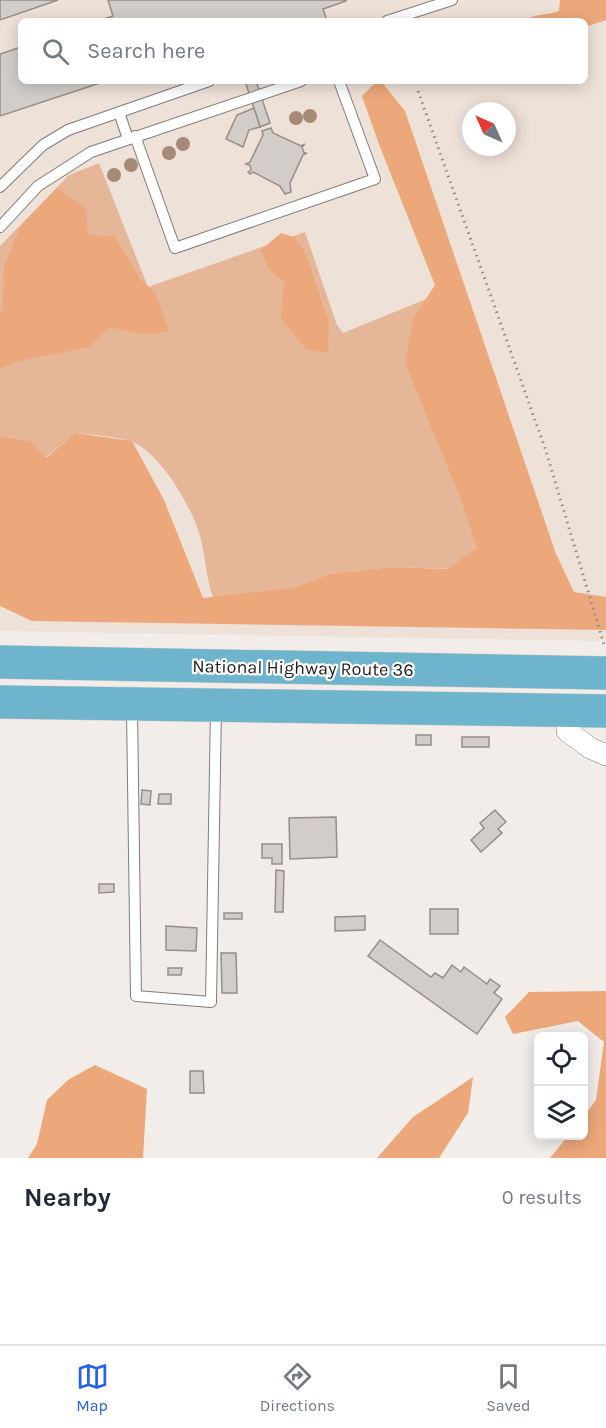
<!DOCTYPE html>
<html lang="en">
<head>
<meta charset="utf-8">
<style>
  body { margin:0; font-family:Karla,sans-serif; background:#f2f2f3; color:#1f2937 }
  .controls { position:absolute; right:18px; bottom:18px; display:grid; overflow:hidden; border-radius:9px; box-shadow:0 3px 15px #0003 }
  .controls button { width:54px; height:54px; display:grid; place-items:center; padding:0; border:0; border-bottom:2px solid #e0e1e3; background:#fff; color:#1f2937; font:30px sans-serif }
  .compass { position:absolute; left:462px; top:102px; width:54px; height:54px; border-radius:50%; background:#fff; box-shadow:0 3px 15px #0003; rotate:315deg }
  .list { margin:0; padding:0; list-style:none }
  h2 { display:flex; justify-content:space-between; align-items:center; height:78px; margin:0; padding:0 24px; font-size:26px }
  h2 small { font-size:20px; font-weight:400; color:#747a83 }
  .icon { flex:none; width:33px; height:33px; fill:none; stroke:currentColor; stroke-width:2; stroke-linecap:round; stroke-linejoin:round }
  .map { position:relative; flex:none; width:606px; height:1158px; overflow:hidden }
  .search { position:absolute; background:#fff; box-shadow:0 3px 15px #0003; left:18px; right:18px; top:18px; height:66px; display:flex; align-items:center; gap:15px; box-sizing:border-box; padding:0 21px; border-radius:9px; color:#747a83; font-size:22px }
  .sheet { height:186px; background:#fff }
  nav { display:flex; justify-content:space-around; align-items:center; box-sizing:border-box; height:84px; border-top:2px solid #e0e1e3; background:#fff; font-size:16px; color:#747a83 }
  nav a { display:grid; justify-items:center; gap:3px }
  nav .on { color:#2563eb }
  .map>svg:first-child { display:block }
  .built { fill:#eee1d8; fill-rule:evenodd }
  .green { fill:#e5b798 }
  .forest { fill:#eca87a }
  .building { fill:#d3cdc9; stroke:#958f8b; stroke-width:1.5 }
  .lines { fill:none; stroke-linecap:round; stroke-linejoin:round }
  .service-casing { stroke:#817c78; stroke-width:12 }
  .minor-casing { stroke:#817c78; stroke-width:22 }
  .trunk-casing { stroke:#c9c9c8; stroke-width:34 }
  .path { stroke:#918d8a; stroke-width:3; stroke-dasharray:1.5 4.5; stroke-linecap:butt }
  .service { stroke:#fff; stroke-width:10 }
  .minor { stroke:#fff; stroke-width:21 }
  .trunk { stroke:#6eb4cc; stroke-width:33 }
  .tree { fill:#a58a76 }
  .labels { text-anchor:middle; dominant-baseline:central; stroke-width:4.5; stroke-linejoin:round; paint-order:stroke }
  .street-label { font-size:18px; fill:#1f1d1b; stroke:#fff }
</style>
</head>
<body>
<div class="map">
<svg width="606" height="1158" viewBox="0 0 606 1158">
  <rect width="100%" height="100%" fill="#f3ede9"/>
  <path class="built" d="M0 0H606V641L0 631ZM21 21H585V81H21ZM471 111H507V147H471Z"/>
  <path class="green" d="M99 163 148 287 305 232 337 325 343 333 441 293 482 556 459 569 391 567 329 574 293 588 214 600C206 580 206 557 200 536 193 509 159 450 130 441 113 436 93 435 75 433L0 495V246L69 175Z"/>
  <g class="forest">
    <path d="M560 0H606V20L585 27V21H524C532 14 549 15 559 11Z"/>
    <path d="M377 81H381L405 111 556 554 574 592 606 597V630L32 621 0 606V436L30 442 46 458 75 433 132 441 164 500 203 598 293 588 329 574 391 567 447 569 477 548 460 497 405 363 413 319 435 285 380 147 362 96Z"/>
    <path d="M57 188 86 209 88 235 115 236 141 280 156 294 169 332 139 334 109 327 90 347 14 362 0 369V313L2 312 4 267 20 227Z"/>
    <path d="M281 233 294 237 306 254 329 323 328 353 307 350 281 319 284 282 268 268 261 250Z"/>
    <path d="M606 991V1158H550L568 1136H584V1116L596 1100 604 1042 578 1021 513 1034 505 1017 529 992Z"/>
    <path d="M95 1065 147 1089 143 1158H28L37 1144 47 1100 68 1080Z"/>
    <path d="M473 1077 468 1113 439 1158H377L413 1117Z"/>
  </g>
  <g class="building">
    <path d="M0 0H58L0 20Z"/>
    <path d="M108 0H346V1L323 9 327 21H98L113 16Z"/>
    <path d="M21 47V81H106L0 116V54Z"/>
    <path d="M245 81H256L270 123 260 127Z"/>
    <path d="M254 108 260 127 249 130 243 147 226 139 237 115Z"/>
    <path d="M271 128 273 133 301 146 305 144 302 147 304 153H307L303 155 290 183 291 192 285 194 280 186 253 172 250 174 248 172 251 170 250 165 246 164 250 162 263 135 262 131Z"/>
    <rect x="416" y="735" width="15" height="10"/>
    <rect x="462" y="737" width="27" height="10"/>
    <path d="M142 790 151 791 150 805 141 804Z"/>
    <path d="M159 794H171V804H158Z"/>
    <path d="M495 810 506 822 498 829 502 833 481 852 471 840 484 828 480 823Z"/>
    <path d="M336 817 337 857 290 859 289 818Z"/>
    <path d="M262 844H282V864H272V858H262Z"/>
    <path d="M276 870 284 871 283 912H275Z"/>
    <path d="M99 884H114V892L99 893Z"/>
    <rect x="430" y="909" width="28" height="25"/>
    <rect x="224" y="913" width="18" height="6"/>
    <path d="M365 916V930L335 931V917Z"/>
    <path d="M166 926 197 928 196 951 166 950Z"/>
    <path d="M380 940 431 977 435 973 443 978 452 965 461 972 464 967 487 984 490 979 500 986 494 993 502 999 477 1034 368 956Z"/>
    <path d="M221 953H236L237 993H222Z"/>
    <path d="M168 968H182L181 975H168Z"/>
    <path d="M190 1071H203L204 1093H190Z"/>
  </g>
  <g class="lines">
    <defs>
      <g id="service">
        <path d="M387 21 452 0"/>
        <path d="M119 112 128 139"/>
        <path d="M135 136 175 248 375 179 339 81"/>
        <path d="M0 187 43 145 68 130 209 81"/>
        <path d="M0 227 38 186 91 152 301 81"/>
        <path d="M132 709 136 996 211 1002 216 709"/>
      </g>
      <path id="minor" d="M567 711V731L590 748 606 755"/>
      <g id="trunk">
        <path d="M0 662 606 673"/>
        <path d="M0 702 606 711"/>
      </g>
    </defs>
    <use href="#service" class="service-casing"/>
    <use href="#minor" class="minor-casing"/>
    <use href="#trunk" class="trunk-casing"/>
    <path class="path" d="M418 91 546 451 605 648"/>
    <use href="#service" class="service"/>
    <use href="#minor" class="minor"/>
    <use href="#trunk" class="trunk"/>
  </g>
  <g class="tree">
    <circle cx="310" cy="116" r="7"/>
    <circle cx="296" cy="118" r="7"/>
    <circle cx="183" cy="144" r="7"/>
    <circle cx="169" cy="153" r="7"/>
    <circle cx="131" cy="165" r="7"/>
    <circle cx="114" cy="175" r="7"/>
  </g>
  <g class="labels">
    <g class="street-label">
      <text transform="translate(303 668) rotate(1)">National Highway Route 36</text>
    </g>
  </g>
</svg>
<div class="controls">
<button><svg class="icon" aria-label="locate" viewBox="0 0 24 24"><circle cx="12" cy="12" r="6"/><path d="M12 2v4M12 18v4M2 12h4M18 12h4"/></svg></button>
<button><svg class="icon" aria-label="layers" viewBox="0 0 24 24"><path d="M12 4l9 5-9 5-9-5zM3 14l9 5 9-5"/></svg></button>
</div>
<svg class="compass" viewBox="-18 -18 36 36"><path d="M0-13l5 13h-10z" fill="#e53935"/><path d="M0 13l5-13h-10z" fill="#747a83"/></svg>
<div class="search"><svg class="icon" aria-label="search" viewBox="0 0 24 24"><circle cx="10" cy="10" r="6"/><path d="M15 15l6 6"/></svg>Search here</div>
</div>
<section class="sheet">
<h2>Nearby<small>0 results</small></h2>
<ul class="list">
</ul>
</section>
<nav>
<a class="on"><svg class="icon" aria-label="map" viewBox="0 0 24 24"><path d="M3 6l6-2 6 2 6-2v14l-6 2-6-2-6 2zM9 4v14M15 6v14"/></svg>Map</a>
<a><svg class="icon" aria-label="directions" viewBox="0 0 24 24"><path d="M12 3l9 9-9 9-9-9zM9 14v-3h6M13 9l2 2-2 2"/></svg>Directions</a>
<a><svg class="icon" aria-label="saved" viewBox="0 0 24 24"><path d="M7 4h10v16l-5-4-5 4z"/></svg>Saved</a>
</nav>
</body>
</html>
